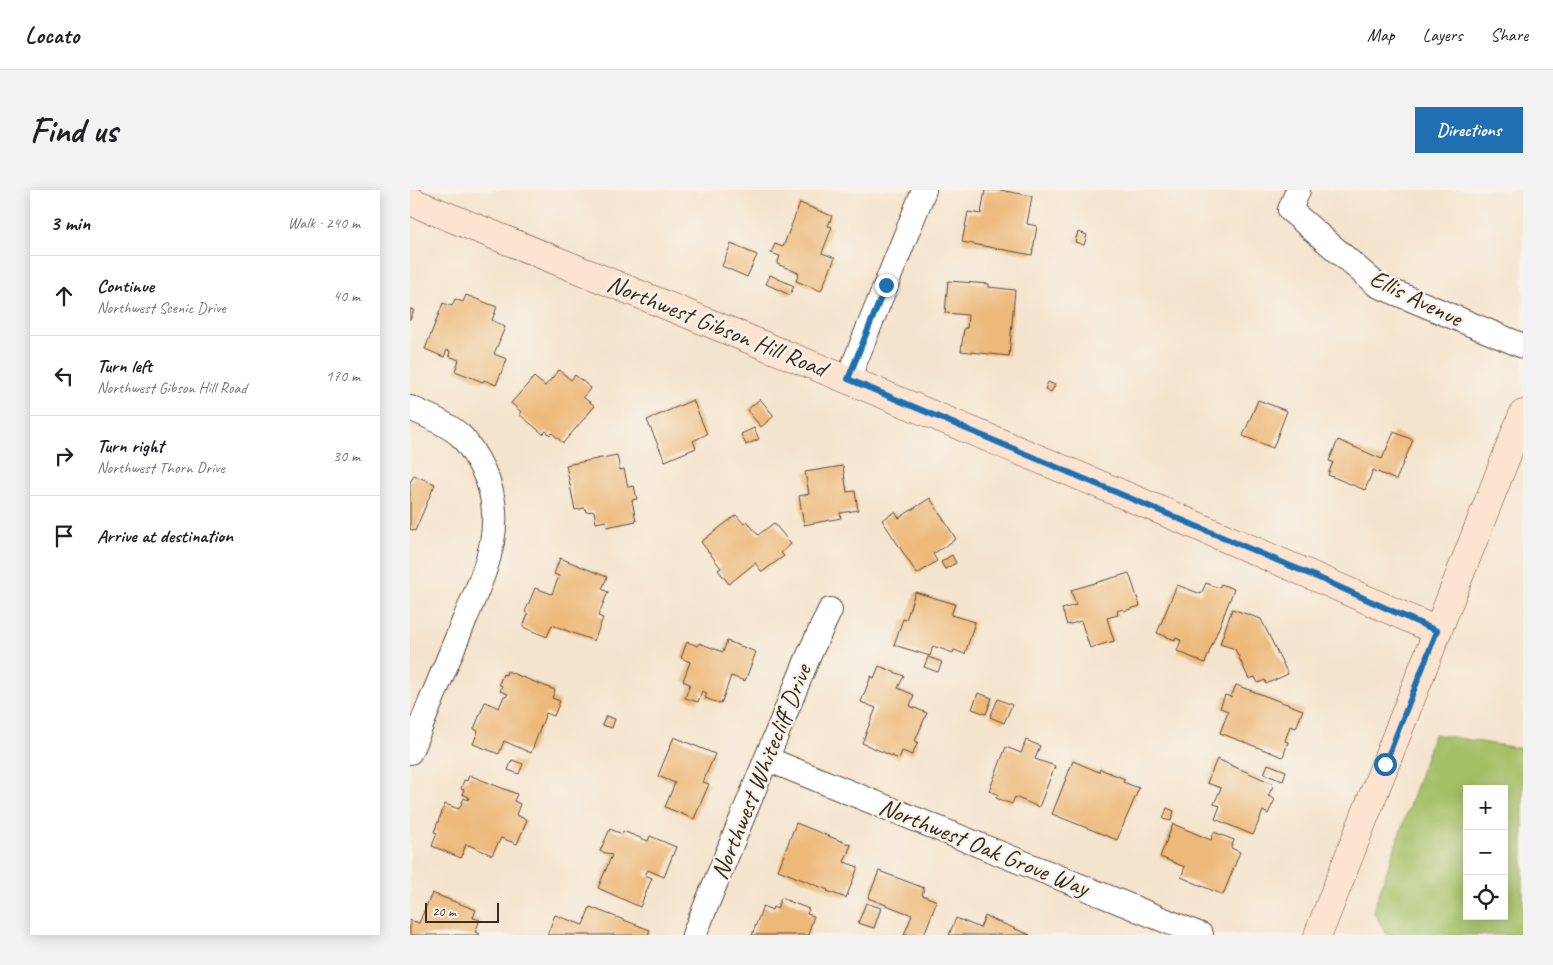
<!DOCTYPE html>
<html lang="en">
<head>
<meta charset="utf-8">
<style>
  body { margin:0; font-family:Caveat,sans-serif; background:#f2f2f2; color:#202124 }
  .controls { position:absolute; right:15px; bottom:15px; display:grid; overflow:hidden; border-radius:0px; box-shadow:0 2px 12px #0003 }
  .controls button { width:45px; height:45px; display:grid; place-items:center; padding:0; border:0; border-bottom:1px solid #e0e0e0; background:#fff; color:#202124; font:25px sans-serif }
  .scale { position:absolute; left:15px; bottom:12px; width:74px; box-sizing:border-box; padding-left:5px; border:2px solid #3b2a1e; border-top:0; font-size:14px; line-height:18px; white-space:nowrap; color:#3b2a1e; -webkit-text-stroke:4px #f7f3e8; paint-order:stroke }
  .stop { position:absolute; width:15px; height:15px; margin:-11px; border:4px solid #1f6fb2; border-radius:50%; background:#fff }
  .stop.end { background:#1f6fb2; border-color:#fff; box-shadow:0 1px 5px #0008 }
  .list { margin:0; padding:0; list-style:none }
  h2 { display:flex; justify-content:space-between; align-items:center; height:65px; margin:0; padding:0 20px; font-size:21px }
  h2 small { font-size:16px; font-weight:400; color:#757577 }
  .list li { display:grid; grid-template-columns:32px 1fr auto; gap:15px; align-items:center; box-sizing:border-box; height:80px; padding:0 20px; border-top:1px solid #e0e0e0 }
  .list b { display:block; font-size:19px; white-space:nowrap }
  .list p { margin:0; font-size:16px; white-space:nowrap; color:#757577 }
  .list em { font-size:16px; font-style:normal; color:#757577 }
  .icon { flex:none; width:28px; height:28px; fill:none; stroke:currentColor; stroke-width:2; stroke-linecap:round; stroke-linejoin:round }
  .map { position:relative; flex:none; width:1113px; height:745px; overflow:hidden; border-radius:0px }
  header { display:flex; align-items:center; gap:30px; box-sizing:border-box; height:70px; padding:0 25px; background:#fff; border-bottom:1px solid #e0e0e0 }
  header strong { font-size:24px }
  nav { display:flex; gap:28px; margin-inline-start:auto; font-size:18px }
  .intro { display:flex; align-items:center; justify-content:space-between; box-sizing:border-box; height:120px; padding:0 30px }
  h1 { margin:0; font-size:35px }
  .button { padding:12px 22px; border-radius:0px; background:#1f6fb2; color:#fff; font-size:18px; font-weight:700 }
  main { display:flex; gap:30px; padding:0 30px }
  aside { flex:1; background:#fff; border-radius:0px; box-shadow:0 2px 12px #0003 }
  .map>svg:first-child { display:block }
  .green { fill:#a4bf66; stroke:#707442; fill-rule:evenodd }
  .building { fill:#edb97a }
  .lines { fill:none; stroke-linecap:round; stroke-linejoin:round }
  .street-casing { stroke:#574638; stroke-width:26 }
  .secondary-casing { stroke:#574638; stroke-width:29 }
  .street { stroke:#fff; stroke-width:24 }
  .secondary { stroke:#fde4d1; stroke-width:28 }
  .route { stroke:#1f6fb2; stroke-width:6 }
  .labels { text-anchor:middle; dominant-baseline:central; stroke-width:5; stroke-linejoin:round; paint-order:stroke }
  .street-label { font-size:25px; fill:#3b2a1e; stroke:#f7f3e8 }
</style>
</head>
<body>
<header>
<strong>Locato</strong>
<nav><a>Map</a><a>Layers</a><a>Share</a></nav>
</header>
<div class="intro"><h1>Find us</h1><a class="button">Directions</a></div>
<main>
<aside>
<h2>3 min<small>Walk · 240 m</small></h2>
<ul class="list">
<li><svg class="icon" aria-label="ahead" viewBox="0 0 24 24"><path d="M12 20V5M6 11l6-6 6 6"/></svg><div><b>Continue</b><p>Northwest Scenic Drive</p></div><em>40 m</em></li>
<li><svg class="icon" aria-label="left" viewBox="0 0 24 24"><path d="M17 20v-9H6M10 6l-5 5 5 5"/></svg><div><b>Turn left</b><p>Northwest Gibson Hill Road</p></div><em>170 m</em></li>
<li><svg class="icon" aria-label="right" viewBox="0 0 24 24"><path d="M7 20v-9h11M14 6l5 5-5 5"/></svg><div><b>Turn right</b><p>Northwest Thorn Drive</p></div><em>30 m</em></li>
<li><svg class="icon" aria-label="arrive" viewBox="0 0 24 24"><path d="M6 21V4h12l-3 4 3 4H6"/></svg><div><b>Arrive at destination</b></div></li>
</ul>
</aside>
<div class="map">
<svg width="1113" height="745" viewBox="0 0 1113 745">
  <rect width="100%" height="100%" fill="#f7f3e8"/>
  <filter id="ink" filterUnits="userSpaceOnUse"><feTurbulence type="fractalNoise" baseFrequency=".02" numOctaves="2"/><feDisplacementMap in="SourceGraphic" scale="10" xChannelSelector="R" yChannelSelector="G"/><feConvolveMatrix kernelMatrix="1 2 1 2 8 2 1 2 1" color-interpolation-filters="sRGB"/></filter>
  <filter id="wash" filterUnits="userSpaceOnUse"><feTurbulence type="fractalNoise" baseFrequency=".0096" numOctaves="4" result="noise"/><feDisplacementMap in="SourceGraphic" scale="20" xChannelSelector="R" yChannelSelector="G"/><feGaussianBlur stdDeviation="1.12" result="paint"/><feColorMatrix in="noise" values="0 0 0 0 0 0 0 0 0 0 0 0 0 0 0 0 0 1.4 0 .05"/><feComposite in="paint" operator="in"/></filter>
  <g filter="url(#wash)">
    <rect width="100%" height="100%" fill="#f5e4cd"/>
    <path class="green" d="M1024 544 1113 559V745H977L963 721ZM1057 599H1094V726H1057Z"/>
    <g id="blocks">
      <g class="building">
        <path d="M575 0H590L622 6 617 34 627 36 622 65 552 52 558 22 571 24Z"/>
        <path d="M390 13 422 26 418 36 422 37 412 63 425 68 411 101 386 91 389 83 367 74 370 66 361 63 365 54 373 57Z"/>
        <path d="M668 42 677 45 674 55 665 52Z"/>
        <path d="M321 54 347 65 337 87 312 76Z"/>
        <path d="M360 85 384 96 380 105 356 94Z"/>
        <path d="M538 91 579 94V97L605 100 599 166 551 161 554 138H557L558 125 535 123Z"/>
        <path d="M56 105 87 117 82 130 95 137 84 164 97 169 86 195 74 190 73 192 45 181 49 170 39 166 40 161 37 160 34 167 15 159 33 113 42 116 45 109 53 112Z"/>
        <path d="M0 119 4 120 0 130Z"/>
        <path d="M149 180 161 190 165 185 181 198 173 207 185 216 153 253 142 243 140 245 136 241 133 244 109 224 111 222 101 213 124 187 135 196Z"/>
        <path d="M638 192 645 195 641 202 635 199Z"/>
        <path d="M350 209 364 226 351 237 337 220Z"/>
        <path d="M283 210 297 244 283 251 286 258 255 271 237 230Z"/>
        <path d="M848 210 877 221 863 258 833 246Z"/>
        <path d="M344 238 349 249 336 255 331 244Z"/>
        <path d="M984 242 1003 250 986 290 963 280 955 300 918 285 923 272 919 271 928 250 972 269Z"/>
        <path d="M207 265 210 280 214 279 218 297 224 296 227 309 222 310 226 331 197 337 196 331 186 333 184 321 176 322 175 318 165 320 156 275Z"/>
        <path d="M433 276 437 302 445 301 448 320 430 323 431 328 394 335 389 306 399 304 395 282Z"/>
        <path d="M4 285 25 294 5 341 0 339V291H1Z"/>
        <path d="M520 308 546 349 523 364 527 371 507 384 472 330 485 322 489 328Z"/>
        <path d="M326 325 334 334 337 331 348 345 364 333 381 354 371 363 374 366 352 382 345 373 319 394 308 380 311 378 291 352Z"/>
        <path d="M542 365 546 373 535 379 531 372Z"/>
        <path d="M150 368 197 387 192 399 198 402 188 426 193 428 184 451 142 435 137 447 113 437 118 424 115 422 125 398 142 404 149 386 144 384Z"/>
        <path d="M719 383 730 416 714 421 713 419 707 421 708 425 697 428 704 451 680 458 671 431 657 435 652 419 666 415 661 400Z"/>
        <path d="M796 393 809 398 811 394 824 399 795 473 767 461 771 450 765 448V450L747 443 767 395 791 404Z"/>
        <path d="M505 402 545 414 541 425 565 432 555 464 544 460 543 463 523 456 520 466 484 455 493 429 496 430Z"/>
        <path d="M822 419 851 429 878 484 856 494 855 490 848 493 845 487 839 489 825 459 810 454Z"/>
        <path d="M317 451 346 462 335 491 321 486 311 514 295 508 297 503 292 501 288 512 275 508 280 494 273 491 280 472 271 468 277 452 288 456 289 453 313 462Z"/>
        <path d="M518 467 532 472 528 482 514 477Z"/>
        <path d="M469 476 494 486 488 498 504 505 500 516 517 523 505 551 508 552 502 565 492 561 489 569 452 553 466 518 451 512 461 486 464 488Z"/>
        <path d="M97 481 145 500 142 508 150 511 144 526 136 523 121 563 94 551 89 564 63 554 68 541 64 539 75 512 89 518 94 506 96 507 98 504 90 501 92 496 89 494 93 484 96 485Z"/>
        <path d="M826 495 893 520 886 538 880 536 875 551 878 552 873 567 810 543 818 521 810 518 815 505 821 507Z"/>
        <path d="M568 503 582 508 576 524 562 519Z"/>
        <path d="M588 509 602 515 594 533 580 527Z"/>
        <path d="M196 526 205 529 202 538 192 535Z"/>
        <path d="M264 547 305 564 293 592 299 594 284 629 255 617 265 593 248 586Z"/>
        <path d="M616 550 630 556 625 569 645 576 629 617 605 607 602 614 586 608 588 604 579 601 596 557 611 563Z"/>
        <path d="M807 569 864 594 858 606 865 609 858 624 853 621 843 645 805 629 810 616 804 614 811 598 797 593Z"/>
        <path d="M102 570 113 574 109 584 98 580Z"/>
        <path d="M663 571 689 582 690 579 715 589 713 592 729 598 707 650 642 624Z"/>
        <path d="M858 574 876 581 873 591 854 584Z"/>
        <path d="M59 585 107 604 104 611 110 614 106 625 117 630 107 654 91 648 82 665 56 654 51 668 22 656 27 643 24 642 35 614 49 619 54 608 58 610 59 607 52 604 54 600 51 599 54 590 57 591Z"/>
        <path d="M757 618 764 621 761 631 753 629Z"/>
        <path d="M386 633 441 655 434 672 448 677 436 708 417 701 418 700 368 680Z"/>
        <path d="M763 634 801 650 804 642 824 650 821 658 830 662 813 705 771 687 775 677 750 667Z"/>
        <path d="M200 639 212 644 213 641 238 651 240 646 266 657 254 687 238 680 235 685 242 688 230 717 188 698 202 665 190 661Z"/>
        <path d="M469 681 514 698 512 705 527 711 514 745H494L502 725 458 708Z"/>
        <path d="M22 703 66 720 63 728 70 730 65 742 70 744 69 745H0V730L9 733Z"/>
        <path d="M371 708 399 719 397 724 404 726 399 741H400L399 745H342L353 716 362 720 363 717 367 719Z"/>
        <path d="M456 713 471 718 464 738 448 733Z"/>
        <path d="M180 717 240 740 238 745H137L145 725 173 735Z"/>
        <path d="M575 726 620 745H539L546 728 570 738Z"/>
      </g>
    </g>
  </g>
  <g filter="url(#ink)">
    <use href="#blocks" fill-opacity="0" stroke="#574638" stroke-width="1"/>
    <g class="lines">
      <defs>
        <g id="street">
          <path d="M888 0 880 20 967 95 1113 156"/>
          <path d="M438 189 514 0"/>
          <path d="M0 218C16 225 36 233 50 245 60 255 67 268 73 280 100 334 73 385 52 436 35 478 17 520 0 562"/>
          <path d="M357 569 791 745"/>
          <path d="M284 745 399 465 420 420"/>
        </g>
        <g id="secondary">
          <path d="M0 11C343 151 688 289 1027 441"/>
          <path d="M908 745 1113 224"/>
        </g>
      </defs>
      <use href="#street" class="street-casing"/>
      <use href="#secondary" class="secondary-casing"/>
      <use href="#street" class="street"/>
      <use href="#secondary" class="secondary"/>
    </g>
  </g>
  <g class="lines" filter="url(#ink)">
    <path class="route" d="M476 95 438 189 909 388 1027 441 975 574"/>
  </g>
  <g class="labels">
    <g class="street-label">
      <text transform="translate(1006 108) rotate(26)">Ellis Avenue</text>
      <text transform="translate(307 136) rotate(22)">Northwest Gibson Hill Road</text>
      <text transform="translate(351 582) rotate(-68)">Northwest Whitecliff Drive</text>
      <text transform="translate(574 657) rotate(22)">Northwest Oak Grove Way</text>
    </g>
  </g>
</svg>
<div class="controls">
<button>+</button>
<button>−</button>
<button><svg class="icon" aria-label="locate" viewBox="0 0 24 24"><circle cx="12" cy="12" r="6"/><path d="M12 2v4M12 18v4M2 12h4M18 12h4"/></svg></button>
</div>
<div class="scale">20 m</div>
<div class="stop" style="left:975px;top:574px"></div>
<div class="stop end" style="left:476px;top:95px"></div>
</div>
</main>
</body>
</html>
